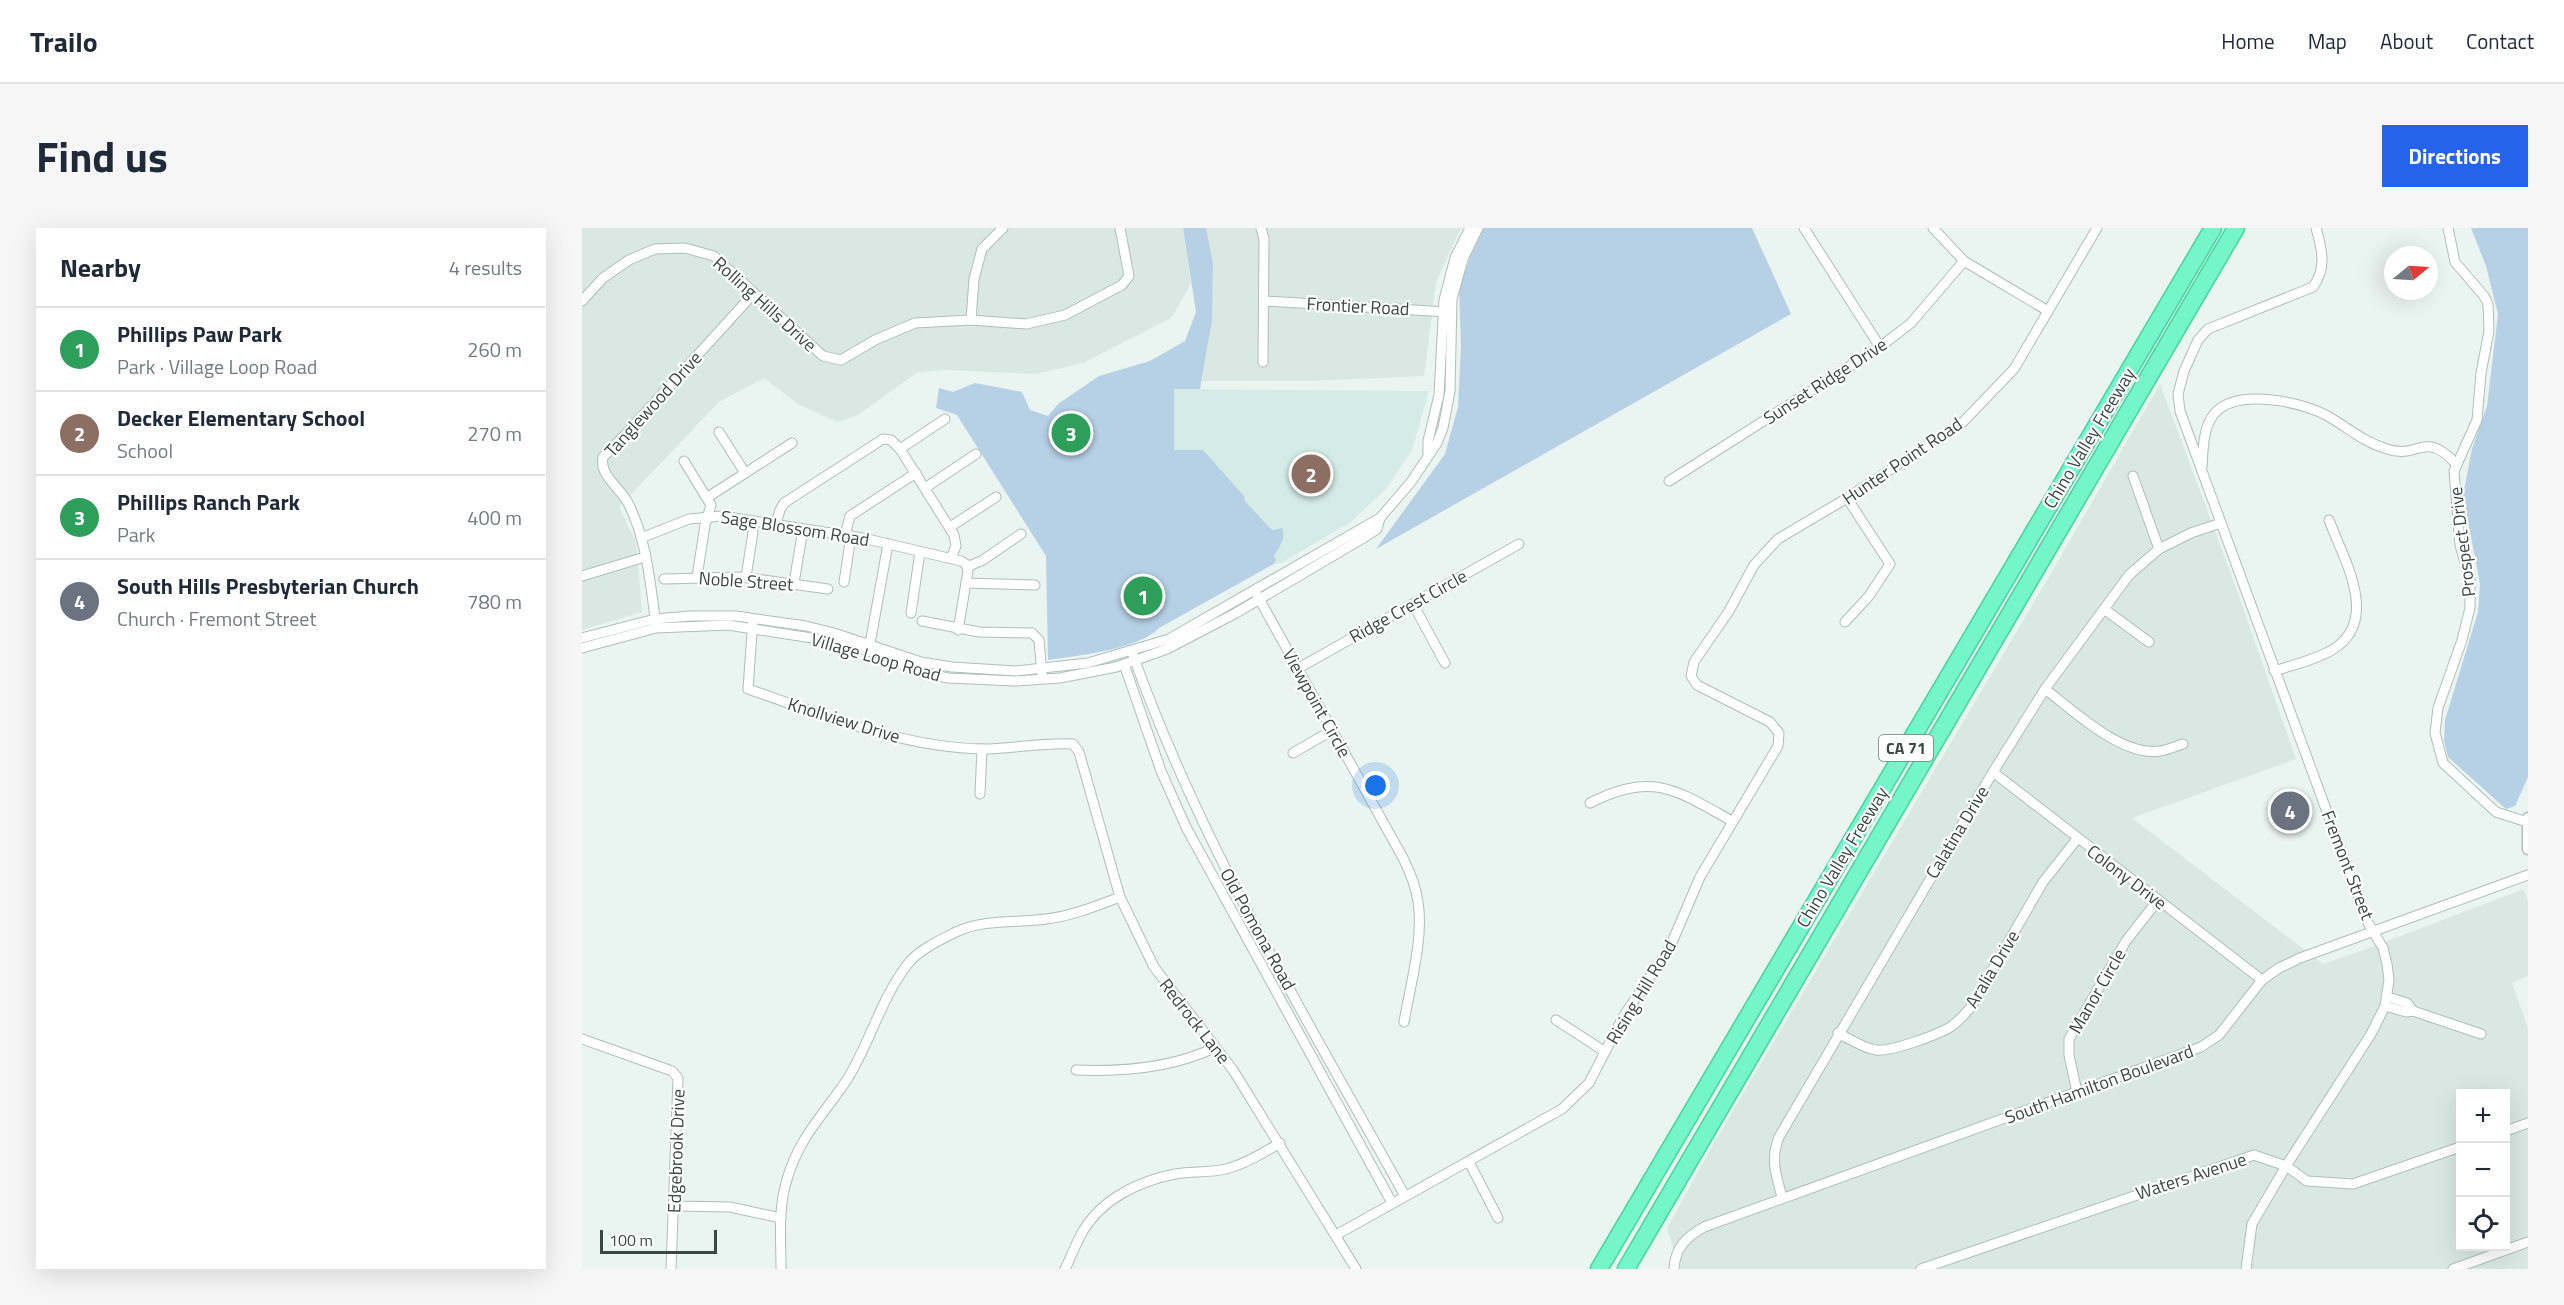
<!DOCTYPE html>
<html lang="en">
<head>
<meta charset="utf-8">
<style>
  body { margin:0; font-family:"Titillium Web",sans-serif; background:#f6f6f7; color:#1f2937 }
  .controls { position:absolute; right:18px; bottom:18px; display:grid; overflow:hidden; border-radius:0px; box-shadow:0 6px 24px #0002 }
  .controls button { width:54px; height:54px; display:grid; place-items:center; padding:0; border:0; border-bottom:2px solid #e0e1e3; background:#fff; color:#1f2937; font:30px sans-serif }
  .compass { position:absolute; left:1802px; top:18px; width:54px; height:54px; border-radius:50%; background:#fff; box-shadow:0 6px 24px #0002; rotate:72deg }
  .scale { position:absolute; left:18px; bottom:15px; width:117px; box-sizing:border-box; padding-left:6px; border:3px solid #394842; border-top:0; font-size:16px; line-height:21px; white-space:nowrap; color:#394842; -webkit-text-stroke:4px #fff; paint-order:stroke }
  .you { position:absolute; left:794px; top:558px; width:21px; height:21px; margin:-15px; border:4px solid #fff; border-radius:50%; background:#1a73e8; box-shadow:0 0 0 9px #1a73e833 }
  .badge { display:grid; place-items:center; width:39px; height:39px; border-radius:50%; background:#2563eb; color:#fff; font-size:20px; font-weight:700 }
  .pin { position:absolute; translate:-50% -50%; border:3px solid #fff; box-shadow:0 2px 6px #0006 }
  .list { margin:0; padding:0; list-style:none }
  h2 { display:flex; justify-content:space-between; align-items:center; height:78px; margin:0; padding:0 24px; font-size:26px }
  h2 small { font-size:20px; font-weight:400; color:#747a83 }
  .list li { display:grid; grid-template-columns:39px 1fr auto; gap:18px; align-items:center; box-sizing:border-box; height:84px; padding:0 24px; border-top:2px solid #e0e1e3 }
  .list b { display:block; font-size:22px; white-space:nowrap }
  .list p { margin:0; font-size:20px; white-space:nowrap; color:#747a83 }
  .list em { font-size:20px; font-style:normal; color:#747a83 }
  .icon { flex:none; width:33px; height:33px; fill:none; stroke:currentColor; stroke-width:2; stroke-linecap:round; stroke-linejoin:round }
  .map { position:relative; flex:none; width:1946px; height:1041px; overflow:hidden; border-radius:0px }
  header { display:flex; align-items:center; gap:36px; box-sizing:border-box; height:84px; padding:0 30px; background:#fff; border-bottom:2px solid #e0e1e3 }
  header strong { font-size:28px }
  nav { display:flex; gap:33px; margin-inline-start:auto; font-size:21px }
  .intro { display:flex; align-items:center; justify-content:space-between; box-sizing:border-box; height:144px; padding:0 36px }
  h1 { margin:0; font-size:42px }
  .button { padding:15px 27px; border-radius:0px; background:#2563eb; color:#fff; font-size:21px; font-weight:700 }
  main { display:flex; gap:36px; padding:0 36px }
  aside { flex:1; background:#fff; border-radius:0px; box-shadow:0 6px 24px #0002 }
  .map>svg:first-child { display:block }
  .residential { fill:#d9e8e3; fill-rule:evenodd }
  .education { fill:#d5ece6 }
  .green { fill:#b6d0e6 }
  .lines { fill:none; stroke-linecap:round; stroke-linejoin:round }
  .minor-casing { stroke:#adbfb9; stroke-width:11 }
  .tertiary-casing { stroke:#adbfb9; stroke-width:13 }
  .motorway-casing { stroke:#44d59f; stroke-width:19 }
  .minor { stroke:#fff; stroke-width:9 }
  .tertiary { stroke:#fff; stroke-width:10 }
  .motorway { stroke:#74f5ca; stroke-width:16 }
  .labels { text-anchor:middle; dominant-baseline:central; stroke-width:4.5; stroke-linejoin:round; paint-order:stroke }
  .shield { fill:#fff; stroke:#747f7b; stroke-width:1.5 }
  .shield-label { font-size:16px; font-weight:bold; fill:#394842 }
  .street-label { font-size:18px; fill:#394842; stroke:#fff }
</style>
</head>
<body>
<header>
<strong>Trailo</strong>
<nav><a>Home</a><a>Map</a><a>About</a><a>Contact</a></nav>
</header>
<div class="intro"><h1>Find us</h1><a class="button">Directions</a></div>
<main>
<aside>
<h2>Nearby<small>4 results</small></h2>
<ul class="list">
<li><span class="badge" style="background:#2e9e5b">1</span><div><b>Phillips Paw Park</b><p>Park · Village Loop Road</p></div><em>260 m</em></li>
<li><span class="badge" style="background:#8d6e63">2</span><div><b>Decker Elementary School</b><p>School</p></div><em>270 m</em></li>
<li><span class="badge" style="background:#2e9e5b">3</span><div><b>Phillips Ranch Park</b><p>Park</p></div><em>400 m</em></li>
<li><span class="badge" style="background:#6b7280">4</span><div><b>South Hills Presbyterian Church</b><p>Church · Fremont Street</p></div><em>780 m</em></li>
</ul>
</aside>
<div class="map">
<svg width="1946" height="1041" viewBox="0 0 1946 1041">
  <rect width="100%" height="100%" fill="#eaf4f1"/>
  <g class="residential">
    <path d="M0 0H601L609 56 589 90 501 135 453 146 366 142 336 144 276 187 255 194 216 176 182 150 137 174 37 279 54 314 60 384 0 402Z"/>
    <path d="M624 0H879L854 54 842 148 728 153H620L630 93 631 35Z"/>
    <path d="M1578 156 1653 357 1714 531 1550 590 1741 736 1787 720 1942 661 1946 673V748L1930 755 1946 800V1041H1098L1085 1000 1132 915 1465 352ZM1878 866H1924V1018H1878Z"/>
  </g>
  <path class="education" d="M592 161 847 163 830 222 804 261 769 294 699 335 692 336 694 332 692 328 700 314 702 304 688 300 663 273 662 268 592 222Z"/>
  <g class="green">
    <path d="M601 0H624L631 35 630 93 618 161H592V222H621L662 268 663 273 688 300 692 302 700 300C705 309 697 319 692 328L694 332 692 336 577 400C558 421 494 428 466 432L464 328 375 187 354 180 357 160 371 164 393 155 440 164 448 182 466 188 476 176 517 148 568 133 603 113 614 84Z"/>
    <path d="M902 0H1170L1209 86 794 321 863 226 876 179 879 118 877 59 890 24Z"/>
    <path d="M1889 0H1946V549L1933 578 1924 581 1866 529 1862 513 1863 492 1896 384 1898 356 1881 267 1890 221 1905 178 1916 86 1904 38Z"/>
  </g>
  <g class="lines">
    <defs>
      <g id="minor">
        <path d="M679 0 682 11 681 134"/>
        <path d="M1222 0 1298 119"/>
        <path d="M1351 0 1382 33 1466 83"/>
        <path d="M1866 0 1873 34 1902 68 1906 76 1907 103 1899 145 1895 192 1872 243 1878 317 1888 352V380L1880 412 1856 480 1853 505 1861 535 1914 584 1945 594"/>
        <path d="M0 73 21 50 47 32 73 21 103 20 132 28 241 128 259 132 293 112 333 95 389 92 444 96 483 87 540 57 547 48 538 0"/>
        <path d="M682 73 865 84"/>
        <path d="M389 92 392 51 400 21 421 0"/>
        <path d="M137 204 163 245"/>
        <path d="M318 221 372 307 374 318 369 330"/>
        <path d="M846 226V213L857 167 862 72 873 30 888 0"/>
        <path d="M102 233 129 277 123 297 115 349"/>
        <path d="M1620 239C1621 223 1621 199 1632 186 1655 159 1723 174 1749 190 1769 202 1782 214 1805 221 1838 232 1842 200 1875 237"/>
        <path d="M1551 248 1577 321"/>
        <path d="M1087 253 1298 119 1329 95 1382 33"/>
        <path d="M343 260 394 226"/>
        <path d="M126 269 210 215"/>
        <path d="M194 296 198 282 202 275 301 211 309 212 318 221 363 191"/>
        <path d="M368 299 414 269"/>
        <path d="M263 307 268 288 334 245"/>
        <path d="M59 310 107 291 140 288 281 310 379 333 384 336 386 343 376 402"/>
        <path d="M385 339 401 332 439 306"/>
        <path d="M0 348 63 329"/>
        <path d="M164 349 171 304"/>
        <path d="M82 351 159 349 246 361"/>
        <path d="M262 354 269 308"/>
        <path d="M212 355 221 301"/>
        <path d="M384 355 453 357"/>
        <path d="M675 367 821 630C828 644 834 658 836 674 842 710 828 758 822 794"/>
        <path d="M831 376 863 435"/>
        <path d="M1522 381 1567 414"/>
        <path d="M329 385 338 324"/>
        <path d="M171 391 166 461C242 487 318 519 400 521 430 521 461 514 491 516L497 524 538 669 572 739 651 842 774 1041"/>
        <path d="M340 393 397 404 450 405 457 412 460 447"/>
        <path d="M1263 394 1287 368 1308 336 1265 270"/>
        <path d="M74 396C68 355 65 312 46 275 38 259 17 248 21 229L43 207 172 65"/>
        <path d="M0 410 73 391 109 388H154L224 398 252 405 339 434 370 439 434 443 506 435 587 411 798 290 829 254 855 215 861 200 868 163 870 71 881 31 896 0"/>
        <path d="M0 420 74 400 146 397 249 413 287 423 338 444 366 450 433 453 478 450 534 439 585 421 654 385 783 309 795 301 798 290"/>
        <path d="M287 421 306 316"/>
        <path d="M551 427C619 618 725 791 823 968"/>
        <path d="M542 436 579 543 604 599 810 975"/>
        <path d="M715 441 937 316"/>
        <path d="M1692 443C1711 437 1733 432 1750 422 1799 393 1762 332 1747 292"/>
        <path d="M1463 461C1492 483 1540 529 1578 523 1586 522 1594 518 1601 516"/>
        <path d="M711 525 749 503"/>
        <path d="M1411 544 1680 752"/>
        <path d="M398 566 400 521"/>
        <path d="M1008 575C1071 543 1094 562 1150 593"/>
        <path d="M1806 769 1825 775 1831 783"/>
        <path d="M1803 778 1824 784 1831 783 1899 806"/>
        <path d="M974 792 1022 823"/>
        <path d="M1256 805C1268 811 1281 820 1294 822 1309 824 1351 808 1365 801 1375 796 1382 787 1389 779L1461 654 1495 611"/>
        <path d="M0 811 90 843 96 850 89 1041"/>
        <path d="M494 842C541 844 590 840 632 820"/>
        <path d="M1495 864 1487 827V811L1544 713 1576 672"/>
        <path d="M1924 903 1946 895"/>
        <path d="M887 934 916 990"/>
        <path d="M1200 969C1194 947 1188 931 1197 909L1411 544 1463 461 1547 347 1577 321 1609 305 1639 295"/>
        <path d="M92 978 148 979 199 990"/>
        <path d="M754 1007 980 881 1007 855 1041 789 1088 719 1118 649 1196 518 1197 505 1188 494 1115 457 1109 448 1112 434 1147 383 1172 337 1196 311 1265 270 1381 194 1432 141 1515 0"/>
        <path d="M199 1041C199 1013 196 982 204 955 216 909 242 887 266 850 288 814 299 771 325 737 336 722 358 712 374 704 401 691 435 695 464 691 490 688 514 678 538 669"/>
        <path d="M483 1041C489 1029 494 1015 501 1003 520 971 557 953 593 946 610 943 627 945 644 941 663 936 681 925 698 915"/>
        <path d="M1092 1041C1093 1020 1104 1009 1122 999L1619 819 1637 807 1680 752 1697 740 1718 730 1946 647"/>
        <path d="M1339 1041 1672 927 1704 938 1725 953 1771 956 1878 919"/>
        <path d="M1664 1041 1670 996 1704 938 1789 806 1803 778 1807 752 1805 736 1801 720 1785 693 1598 183 1596 166 1602 143 1616 112 1626 101 1731 59C1745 40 1740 21 1734 0"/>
        <path d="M1871 1041 1946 1014"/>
      </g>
      <path id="tertiary" d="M1946 590V621"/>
      <g id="motorway">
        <path d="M1017 1041 1631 0"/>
        <path d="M1044 1041 1654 0"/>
      </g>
    </defs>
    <use href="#minor" class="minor-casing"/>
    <use href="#tertiary" class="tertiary-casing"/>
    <use href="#motorway" class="motorway-casing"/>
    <use href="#minor" class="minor"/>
    <use href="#tertiary" class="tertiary"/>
    <use href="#motorway" class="motorway"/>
  </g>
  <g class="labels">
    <rect class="shield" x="1297" y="507" width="54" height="26" rx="4.5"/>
    <g class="shield-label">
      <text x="1324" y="520">CA 71</text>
    </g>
    <g class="street-label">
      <text transform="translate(183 76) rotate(42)">Rolling Hills Drive</text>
      <text transform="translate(776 78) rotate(3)">Frontier Road</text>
      <text transform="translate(1243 153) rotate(-33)">Sunset Ridge Drive</text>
      <text transform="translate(71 176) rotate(-48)">Tanglewood Drive</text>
      <text transform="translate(1507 210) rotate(-59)">Chino Valley Freeway</text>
      <text transform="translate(1320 233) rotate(-34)">Hunter Point Road</text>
      <text transform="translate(213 300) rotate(9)">Sage Blossom Road</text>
      <text transform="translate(1880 314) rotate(-97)">Prospect Drive</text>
      <text transform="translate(164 353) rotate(4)">Noble Street</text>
      <text transform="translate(826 378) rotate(-29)">Ridge Crest Circle</text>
      <text transform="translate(294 429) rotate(16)">Village Loop Road</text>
      <text transform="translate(735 475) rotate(61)">Viewpoint Circle</text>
      <text transform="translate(262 492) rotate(17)">Knollview Drive</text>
      <text transform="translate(1375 604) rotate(-59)">Calatina Drive</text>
      <text transform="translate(1260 629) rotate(-59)">Chino Valley Freeway</text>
      <text transform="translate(1766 637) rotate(69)">Fremont Street</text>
      <text transform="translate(1545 649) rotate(37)">Colony Drive</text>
      <text transform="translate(676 701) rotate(61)">Old Pomona Road</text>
      <text transform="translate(1410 741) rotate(-59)">Aralia Drive</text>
      <text transform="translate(1515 763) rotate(-60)">Manor Circle</text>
      <text transform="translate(1059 764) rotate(-59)">Rising Hill Road</text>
      <text transform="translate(613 793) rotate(52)">Redrock Lane</text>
      <text transform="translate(1517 856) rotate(-20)">South Hamilton Boulevard</text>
      <text transform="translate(94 923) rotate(-88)">Edgebrook Drive</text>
      <text transform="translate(1609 948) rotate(-18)">Waters Avenue</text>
    </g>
  </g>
</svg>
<div class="controls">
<button>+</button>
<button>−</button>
<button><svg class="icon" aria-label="locate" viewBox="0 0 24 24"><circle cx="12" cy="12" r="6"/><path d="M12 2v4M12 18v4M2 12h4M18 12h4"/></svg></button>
</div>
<svg class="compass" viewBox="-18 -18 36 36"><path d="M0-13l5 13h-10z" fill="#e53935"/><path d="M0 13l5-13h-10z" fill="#747a83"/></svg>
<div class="scale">100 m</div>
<div class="you"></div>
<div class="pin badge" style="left:561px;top:368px;background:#2e9e5b">1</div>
<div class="pin badge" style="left:729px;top:246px;background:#8d6e63">2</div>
<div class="pin badge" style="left:489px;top:205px;background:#2e9e5b">3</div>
<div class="pin badge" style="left:1708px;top:583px;background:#6b7280">4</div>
</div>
</main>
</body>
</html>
